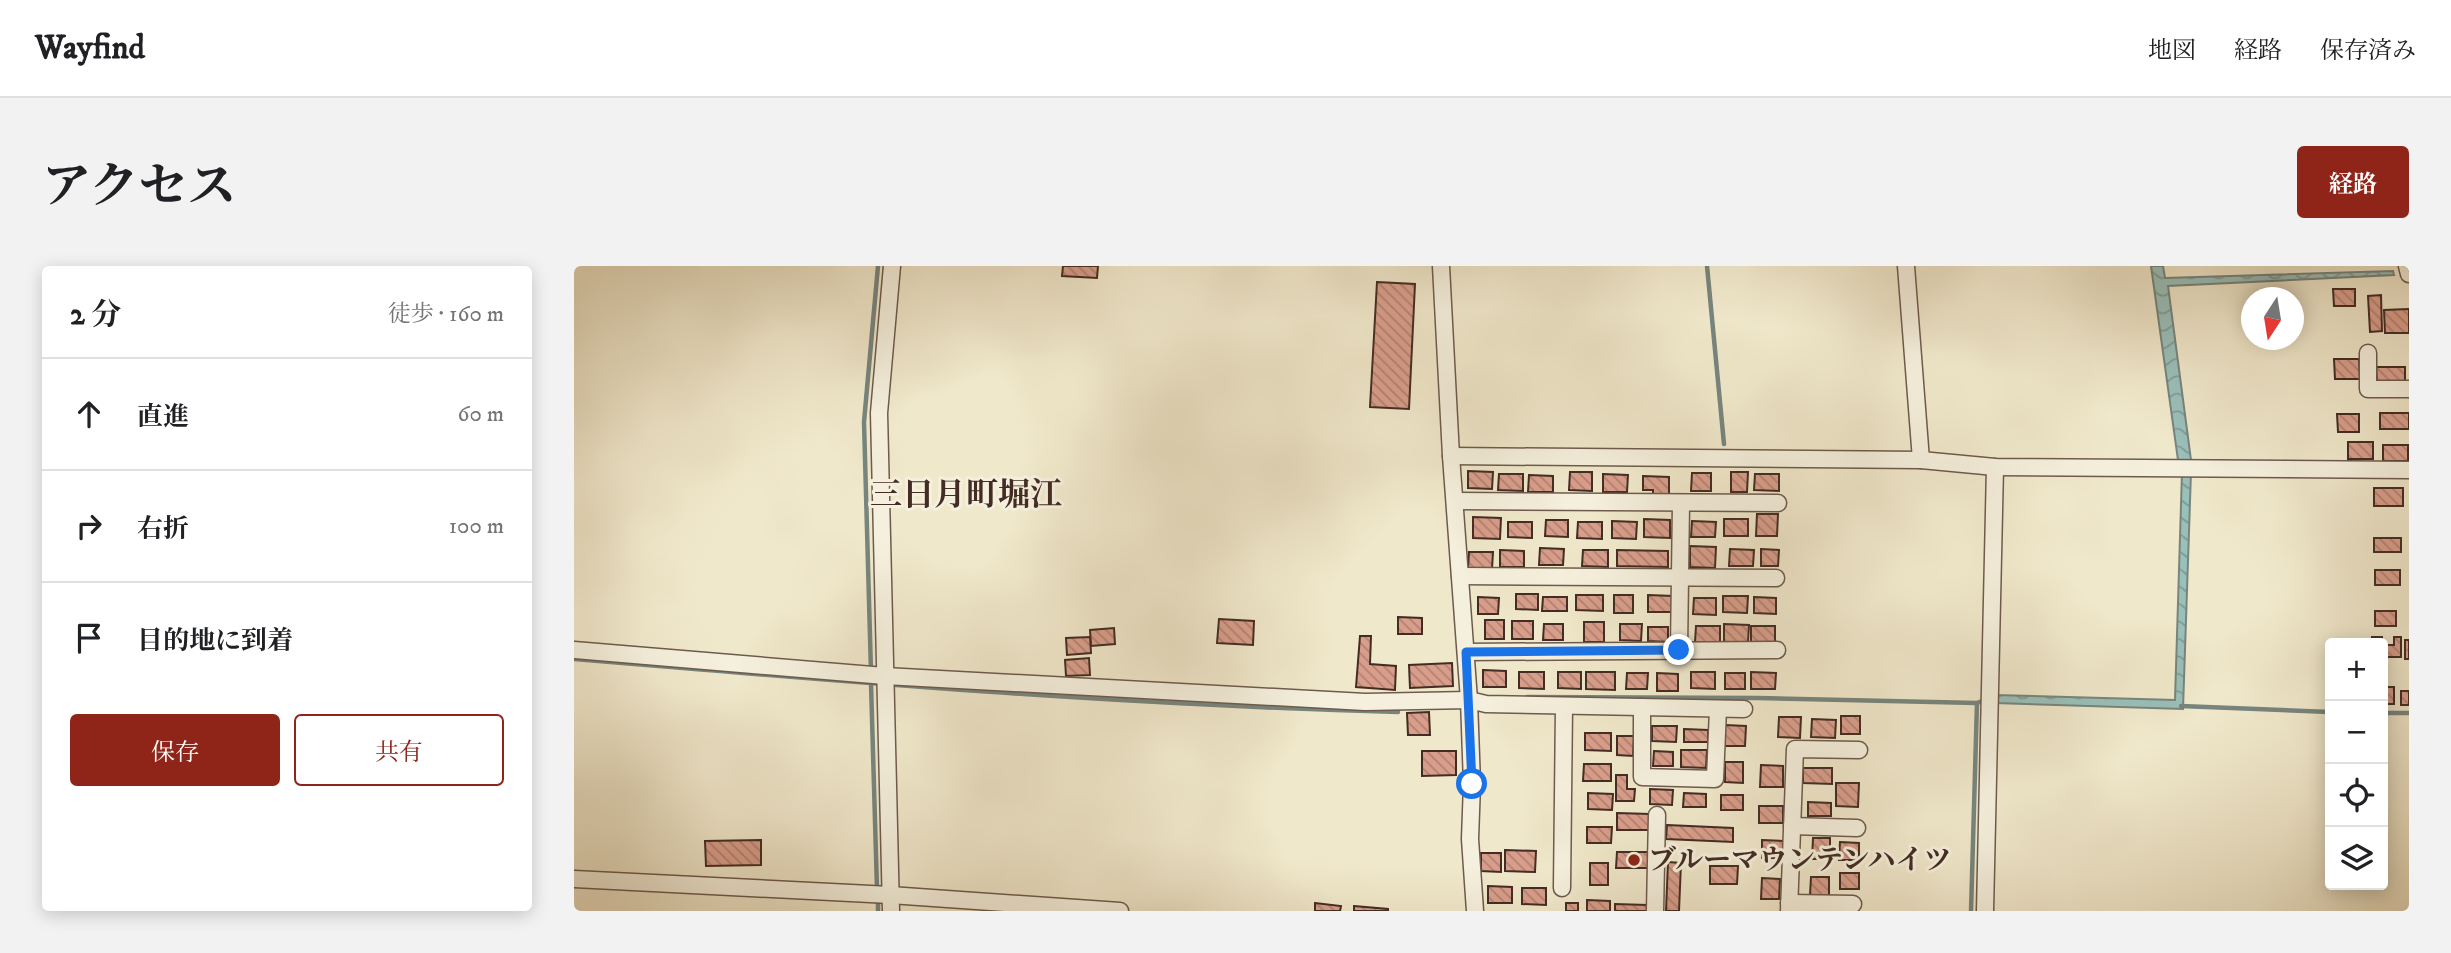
<!DOCTYPE html>
<html lang="ja">
<head>
<meta charset="utf-8">
<style>
  body { margin:0; font-family:"IM FELL DW Pica","Noto Serif JP",serif; background:#f2f2f2; color:#202124 }
  .controls { position:absolute; right:21px; bottom:21px; display:grid; overflow:hidden; border-radius:7px; box-shadow:0 4px 18px #0003 }
  .controls button { width:63px; height:63px; display:grid; place-items:center; padding:0; border:0; border-bottom:2px solid #e0e0e0; background:#fff; color:#202124; font:35px sans-serif }
  .compass { position:absolute; left:1667px; top:21px; width:63px; height:63px; border-radius:50%; background:#fff; box-shadow:0 4px 18px #0003; rotate:192deg }
  .stop { position:absolute; width:21px; height:21px; margin:-16px; border:5px solid #1a73e8; border-radius:50%; background:#fff }
  .stop.end { background:#1a73e8; border-color:#fff; box-shadow:0 2px 7px #0008 }
  .list { margin:0; padding:0; list-style:none }
  h2 { display:flex; justify-content:space-between; align-items:center; height:91px; margin:0; padding:0 28px; font-size:30px }
  h2 small { font-size:23px; font-weight:400; color:#757577 }
  .list li { display:grid; grid-template-columns:46px 1fr auto; gap:21px; align-items:center; box-sizing:border-box; height:112px; padding:0 28px; border-top:2px solid #e0e0e0 }
  .list b { display:block; font-size:26px; white-space:nowrap }
  .list em { font-size:23px; font-style:normal; color:#757577 }
  .actions { display:flex; gap:14px; padding:21px 28px }
  .actions a { flex:1; padding:16px 0; border:2px solid #8f2418; border-radius:7px; text-align:center; font-size:24px; color:#8f2418 }
  .actions .main { background:#8f2418; color:#fff }
  .icon { flex:none; width:38px; height:38px; fill:none; stroke:currentColor; stroke-width:2; stroke-linecap:round; stroke-linejoin:round }
  .map { position:relative; flex:none; width:1835px; height:645px; overflow:hidden; border-radius:7px }
  header { display:flex; align-items:center; gap:42px; box-sizing:border-box; height:98px; padding:0 35px; background:#fff; border-bottom:2px solid #e0e0e0 }
  header strong { font-size:33px }
  nav { display:flex; gap:38px; margin-inline-start:auto; font-size:24px }
  .intro { display:flex; align-items:center; justify-content:space-between; box-sizing:border-box; height:168px; padding:0 42px }
  h1 { margin:0; font-size:49px }
  .button { padding:18px 32px; border-radius:7px; background:#8f2418; color:#fff; font-size:24px; font-weight:700 }
  main { display:flex; gap:42px; padding:0 42px }
  aside { flex:1; background:#fff; border-radius:7px; box-shadow:0 4px 18px #0003 }
  .map>svg:first-child { display:block }
  .water { fill:url(#water-waves); stroke:#77857e; stroke-width:2 }
  .lines { fill:none; stroke-linecap:round; stroke-linejoin:round }
  .stream { stroke:#77857e; stroke-width:4.5 }
  .building { fill:url(#building-back-hatch); stroke:#432c23; stroke-width:2 }
  .minor-casing { stroke:#6e5b4d; stroke-width:19 }
  .minor { stroke:#f5f0dd; stroke-width:16 }
  .route { stroke:#1a73e8; stroke-width:9 }
  .poi-dot { fill:#8f2418; stroke:#f5f0dd; stroke-width:2.5 }
  .labels { text-anchor:middle; dominant-baseline:central; stroke-width:6; stroke-linejoin:round; paint-order:stroke }
  .poi-label { font-size:28px; font-weight:bold; fill:#432c23; stroke:#f5f0dd; text-anchor:start }
  .quarter-label { font-size:32px; font-weight:bold; fill:#432c23; stroke:#f5f0dd }
</style>
</head>
<body>
<header>
<strong>Wayfind</strong>
<nav><a>地図</a><a>経路</a><a>保存済み</a></nav>
</header>
<div class="intro"><h1>アクセス</h1><a class="button">経路</a></div>
<main>
<aside>
<h2>2 分<small>徒歩 · 160 m</small></h2>
<ul class="list">
<li><svg class="icon" aria-label="ahead" viewBox="0 0 24 24"><path d="M12 20V5M6 11l6-6 6 6"/></svg><div><b>直進</b></div><em>60 m</em></li>
<li><svg class="icon" aria-label="right" viewBox="0 0 24 24"><path d="M7 20v-9h11M14 6l5 5-5 5"/></svg><div><b>右折</b></div><em>100 m</em></li>
<li><svg class="icon" aria-label="arrive" viewBox="0 0 24 24"><path d="M6 21V4h12l-3 4 3 4H6"/></svg><div><b>目的地に到着</b></div></li>
</ul>
<div class="actions"><a class="main">保存</a><a>共有</a></div>
</aside>
<div class="map">
<svg width="1835" height="645" viewBox="0 0 1835 645">
  <defs>
    <pattern id="water-waves" width="16" height="10" patternUnits="userSpaceOnUse" patternTransform="scale(1.75)"><rect width="16" height="10" fill="#9ac0ba"/><path d="M0 5q4-4 8 0t8 0" fill="none" stroke="#7f9c97"/></pattern>
    <pattern id="building-back-hatch" width="6" height="6" patternUnits="userSpaceOnUse" patternTransform="scale(1.75)"><rect width="6" height="6" fill="#d99e8b"/><path d="M-1 5l2 2M0 0l6 6M5-1l2 2" fill="none" stroke="#b28171"/></pattern>
  </defs>
  <rect width="100%" height="100%" fill="#f0e8cb"/>
  <filter id="stains"><feTurbulence type="fractalNoise" baseFrequency=".00286" numOctaves="4"/><feColorMatrix values="0 0 0 0 .2 0 0 0 0 .09 0 0 0 0 .02 0 0 0 .5 -.17"/></filter>
  <radialGradient id="worn" r=".72"><stop offset=".6" stop-color="#630" stop-opacity="0"/><stop offset="1" stop-color="#630" stop-opacity=".3"/></radialGradient>
  <g class="water">
    <path d="M1577 0H1589L1591 12 1819 5 1820 9 1594 20 1617 194H1604Z"/>
    <path d="M1608 206H1617L1609 443 1421 437V429L1601 434Z"/>
  </g>
  <g class="lines">
    <g class="stream">
      <path d="M1133 0 1150 178"/>
      <path d="M0 393C274 416 549 439 824 446"/>
      <path d="M297 406 290 156 304 0"/>
      <path d="M297 418 303 623"/>
      <path d="M953 431 1184 432 1403 437"/>
      <path d="M1607 440 1756 446"/>
      <path d="M1809 447H1835"/>
      <path d="M304 632V645"/>
      <path d="M1397 645 1403 437 1413 433"/>
    </g>
  </g>
  <g class="building">
    <path d="M489 0H524L523 12 488 10Z"/>
    <path d="M803 16 841 18 835 143 796 141Z"/>
    <path d="M1759 23H1781V40H1760Z"/>
    <path d="M1807 29 1808 65 1796 66 1794 30Z"/>
    <path d="M1835 43V67H1811L1810 44Z"/>
    <path d="M1760 93H1785L1786 113H1761Z"/>
    <path d="M1802 101H1831V115L1803 116Z"/>
    <rect x="1806" y="147" width="29" height="16"/>
    <path d="M1763 148H1785V166H1764Z"/>
    <rect x="1774" y="176" width="25" height="17"/>
    <rect x="1809" y="179" width="25" height="16"/>
    <path d="M894 205 919 206 918 223 894 222Z"/>
    <path d="M996 206H1018V225L995 224Z"/>
    <path d="M1157 206H1174L1173 226H1157Z"/>
    <path d="M1118 207H1137V225H1117Z"/>
    <path d="M925 208H949V225L924 224Z"/>
    <path d="M1029 208 1054 209 1053 226H1029Z"/>
    <path d="M1181 208H1205V225L1180 224Z"/>
    <path d="M955 209 979 210V226H954Z"/>
    <path d="M1069 210 1095 211V229H1079V224H1069Z"/>
    <rect x="1800" y="222" width="29" height="18"/>
    <path d="M1183 248H1204L1203 270H1182Z"/>
    <path d="M899 251 927 252 926 273 899 272Z"/>
    <path d="M1070 253 1096 254V272L1070 271Z"/>
    <rect x="1150" y="253" width="24" height="17"/>
    <path d="M972 254H994V271L971 270Z"/>
    <path d="M1038 255 1063 256 1062 273 1038 272Z"/>
    <path d="M1118 255 1142 256 1141 271H1117Z"/>
    <path d="M934 256H958V272L934 271Z"/>
    <path d="M1004 256H1028V273L1003 272Z"/>
    <rect x="1800" y="272" width="27" height="14"/>
    <path d="M1116 280 1142 281 1141 302 1116 301Z"/>
    <path d="M966 282 990 283 989 299H965Z"/>
    <path d="M1156 283 1180 284 1179 300H1155Z"/>
    <path d="M1187 283 1205 284 1204 300H1187Z"/>
    <path d="M926 284 950 285V301H926Z"/>
    <path d="M1009 284H1034V301L1008 300Z"/>
    <path d="M1043 284 1094 285V301L1043 300Z"/>
    <path d="M895 286H919L918 303 894 302Z"/>
    <rect x="1801" y="304" width="25" height="15"/>
    <path d="M942 328H964V344L942 343Z"/>
    <path d="M1002 329H1029V345L1002 344Z"/>
    <rect x="1040" y="329" width="19" height="18"/>
    <path d="M1074 329 1099 330V346H1074Z"/>
    <path d="M1149 330H1174L1173 347 1149 346Z"/>
    <path d="M904 331 925 332 924 348H904Z"/>
    <path d="M969 331H993V345H968Z"/>
    <path d="M1180 331 1202 332V348L1180 347Z"/>
    <path d="M1120 332H1142V349L1119 348Z"/>
    <rect x="1801" y="345" width="21" height="15"/>
    <path d="M824 351 848 352V368H824Z"/>
    <path d="M645 353 680 355 679 379 643 377Z"/>
    <rect x="911" y="354" width="19" height="19"/>
    <rect x="938" y="355" width="21" height="18"/>
    <rect x="1010" y="356" width="20" height="20"/>
    <path d="M970 358H989V374H969Z"/>
    <path d="M1046 358H1068L1067 375 1046 374Z"/>
    <path d="M1150 358 1175 359 1174 376H1150Z"/>
    <path d="M1122 360H1146V377L1121 376Z"/>
    <path d="M1177 360H1201V377L1177 376Z"/>
    <path d="M1074 361H1094V376L1074 375Z"/>
    <path d="M540 362 541 378 517 380 516 364Z"/>
    <path d="M786 370H797L796 398 822 400 821 424 782 421Z"/>
    <path d="M516 371 517 387 493 389 492 372Z"/>
    <rect x="1798" y="371" width="10" height="6"/>
    <path d="M1820 371H1827V391H1809V379H1820Z"/>
    <rect x="1831" y="374" width="4" height="19"/>
    <path d="M515 392 516 409 492 410 491 394Z"/>
    <path d="M878 397 879 420 836 422 835 399Z"/>
    <path d="M909 404 932 405V421H909Z"/>
    <path d="M945 406H970V423L945 422Z"/>
    <path d="M984 406H1007V423L984 422Z"/>
    <path d="M1012 406H1041V424L1012 423Z"/>
    <path d="M1117 406H1141V423L1117 422Z"/>
    <path d="M1177 406 1202 407 1201 423H1177Z"/>
    <path d="M1053 407H1074L1073 423H1052Z"/>
    <path d="M1083 407 1104 408V425H1083Z"/>
    <rect x="1151" y="407" width="20" height="16"/>
    <rect x="1809" y="421" width="11" height="17"/>
    <rect x="1827" y="425" width="8" height="14"/>
    <path d="M855 446 856 469H834L833 447Z"/>
    <rect x="1267" y="450" width="19" height="18"/>
    <path d="M1205 451H1227L1226 472 1204 471Z"/>
    <path d="M1238 453 1262 454 1261 472 1237 471Z"/>
    <path d="M1151 459 1172 460 1171 480H1150Z"/>
    <path d="M1078 460H1103L1102 476 1078 475Z"/>
    <path d="M1110 463 1134 464V476H1110Z"/>
    <path d="M1011 467H1037V485L1011 484Z"/>
    <path d="M1043 470H1060L1059 490 1043 489Z"/>
    <path d="M1107 484H1133L1132 502 1107 501Z"/>
    <path d="M848 485H882V509L848 510Z"/>
    <path d="M1080 485 1099 486V500H1079Z"/>
    <path d="M1151 496H1169V517L1151 516Z"/>
    <path d="M1010 498H1037V515H1009Z"/>
    <path d="M1187 499 1209 500V521H1186Z"/>
    <path d="M1229 502H1258V518L1229 517Z"/>
    <path d="M1042 509H1053V523H1061L1060 535H1042Z"/>
    <path d="M1262 517H1285L1284 541 1262 540Z"/>
    <path d="M1076 523 1099 524 1098 539 1076 538Z"/>
    <path d="M1014 527 1039 528 1038 544 1014 543Z"/>
    <path d="M1110 527 1132 528V541H1109Z"/>
    <rect x="1147" y="529" width="22" height="15"/>
    <path d="M1234 536 1257 537V550H1234Z"/>
    <rect x="1185" y="540" width="24" height="17"/>
    <path d="M1043 547 1076 548V564H1043Z"/>
    <path d="M1093 559 1159 562V576L1092 573Z"/>
    <path d="M1013 561H1038L1037 577H1013Z"/>
    <path d="M1239 572H1256V593H1238Z"/>
    <path d="M187 574V599L132 600 131 575Z"/>
    <path d="M1188 574 1211 575 1210 592H1188Z"/>
    <path d="M1266 576 1285 577V594H1265Z"/>
    <path d="M931 584 962 585 961 606 931 605Z"/>
    <path d="M1043 586H1077V602H1042Z"/>
    <path d="M907 587H927V606L907 605Z"/>
    <path d="M1094 596 1107 597 1105 645H1092Z"/>
    <rect x="1016" y="597" width="18" height="22"/>
    <path d="M1136 600H1164L1163 618H1136Z"/>
    <rect x="1266" y="607" width="19" height="16"/>
    <path d="M1237 611H1255V630L1236 629Z"/>
    <path d="M1188 612 1206 613 1205 633H1187Z"/>
    <path d="M914 620 938 621V637H914Z"/>
    <path d="M948 622H972V639L948 638Z"/>
    <path d="M1013 634 1036 635V645H1013Z"/>
    <path d="M741 637 767 640 766 645H741Z"/>
    <rect x="992" y="637" width="12" height="8"/>
    <path d="M1041 638 1073 639V645H1041Z"/>
    <path d="M780 640 814 643V645H780Z"/>
  </g>
  <g class="lines">
    <defs>
      <g id="minor">
        <path d="M867 0 877 190 895 434 898 518 896 573 901 645"/>
        <path d="M1332 0 1347 194"/>
        <path d="M1833 0 1835 8"/>
        <path d="M1794 87V123H1835"/>
        <path d="M877 190 1347 194 1421 201 1835 204"/>
        <path d="M881 235 1204 237"/>
        <path d="M886 310 1202 312"/>
        <path d="M0 384 311 410 791 436 895 434 912 438 1170 443"/>
        <path d="M1105 384 1107 237"/>
        <path d="M892 386 1203 384"/>
        <path d="M1068 441V511L1141 513 1144 443"/>
        <path d="M1218 560 1283 562"/>
        <path d="M0 613 316 629 546 645"/>
        <path d="M988 622 990 440"/>
        <path d="M1215 637 1279 638"/>
        <path d="M317 645 305 147 318 0"/>
        <path d="M1081 645 1083 549"/>
        <path d="M1215 645 1221 483 1285 484"/>
        <path d="M1411 645 1421 201"/>
      </g>
    </defs>
    <use href="#minor" class="minor-casing"/>
    <use href="#minor" class="minor"/>
  </g>
  <g class="lines">
    <path class="route" d="M898 518 892 386 1105 384"/>
  </g>
  <circle class="poi-dot" cx="1060" cy="594" r="7"/>
  <g class="labels">
    <g class="poi-label">
      <text x="1074" y="594">ブルーマウンテンハイツ</text>
    </g>
    <g class="quarter-label">
      <text x="392" y="230">三日月町堀江</text>
    </g>
  </g>
  <rect width="100%" height="100%" filter="url(#stains)"/>
  <rect width="100%" height="100%" fill="url(#worn)"/>
</svg>
<div class="controls">
<button>+</button>
<button>−</button>
<button><svg class="icon" aria-label="locate" viewBox="0 0 24 24"><circle cx="12" cy="12" r="6"/><path d="M12 2v4M12 18v4M2 12h4M18 12h4"/></svg></button>
<button><svg class="icon" aria-label="layers" viewBox="0 0 24 24"><path d="M12 4l9 5-9 5-9-5zM3 14l9 5 9-5"/></svg></button>
</div>
<svg class="compass" viewBox="-18 -18 36 36"><path d="M0-13l5 13h-10z" fill="#e53935"/><path d="M0 13l5-13h-10z" fill="#757577"/></svg>
<div class="stop" style="left:898px;top:518px"></div>
<div class="stop end" style="left:1105px;top:384px"></div>
</div>
</main>
</body>
</html>
